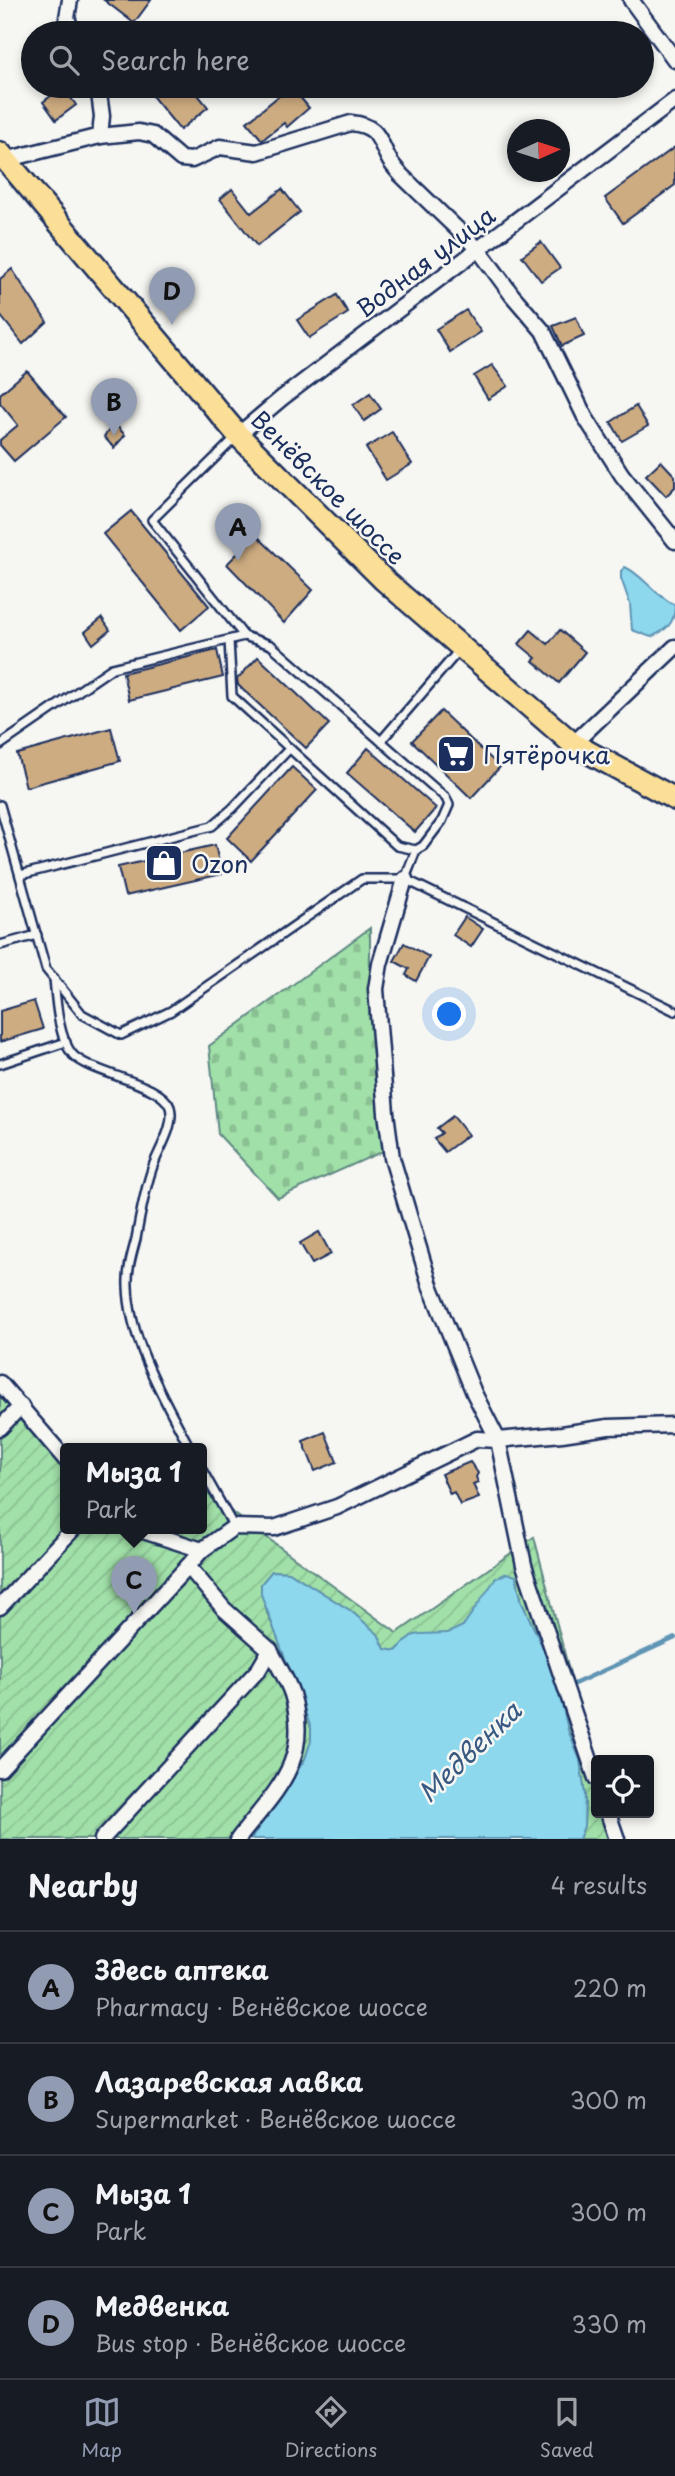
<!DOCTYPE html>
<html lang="en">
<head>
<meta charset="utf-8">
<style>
  body { margin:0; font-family:"Playpen Sans",sans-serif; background:#20242c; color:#f1f3f6 }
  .controls { position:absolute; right:21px; bottom:21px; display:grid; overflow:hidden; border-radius:7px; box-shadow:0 4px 10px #0003 }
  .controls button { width:63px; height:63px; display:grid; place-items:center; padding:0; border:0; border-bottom:2px solid #363941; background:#171b24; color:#f1f3f6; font:35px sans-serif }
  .compass { position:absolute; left:507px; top:119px; width:63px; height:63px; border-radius:50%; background:#171b24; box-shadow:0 4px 10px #0003; rotate:87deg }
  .you { position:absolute; left:450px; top:1015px; width:24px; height:24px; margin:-18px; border:5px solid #fff; border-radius:50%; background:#1a73e8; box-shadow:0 0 0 10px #1a73e833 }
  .badge { display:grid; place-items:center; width:46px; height:46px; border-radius:50%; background:#919bb2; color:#111; font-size:23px; font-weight:700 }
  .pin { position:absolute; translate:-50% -58px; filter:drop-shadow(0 2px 4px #0008) }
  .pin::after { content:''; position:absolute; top:37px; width:24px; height:21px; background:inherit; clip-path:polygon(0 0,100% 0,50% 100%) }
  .popup { position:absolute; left:60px; top:1443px; width:147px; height:91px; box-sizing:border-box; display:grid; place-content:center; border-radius:7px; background:#171b24; filter:drop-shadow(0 2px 5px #0005); font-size:23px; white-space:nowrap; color:#9ea1a6 }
  .popup b { font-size:26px; color:#f1f3f6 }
  .popup::after { content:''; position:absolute; left:50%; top:100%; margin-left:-14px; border:14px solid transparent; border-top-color:#171b24 }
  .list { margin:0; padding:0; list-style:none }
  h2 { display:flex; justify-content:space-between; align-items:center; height:91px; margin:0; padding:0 28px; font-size:30px }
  h2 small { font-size:23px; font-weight:400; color:#9ea1a6 }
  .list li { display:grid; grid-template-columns:46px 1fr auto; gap:21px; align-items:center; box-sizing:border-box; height:112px; padding:0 28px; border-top:2px solid #363941 }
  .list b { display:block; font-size:26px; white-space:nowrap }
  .list p { margin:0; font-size:23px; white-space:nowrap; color:#9ea1a6 }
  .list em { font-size:23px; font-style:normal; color:#9ea1a6 }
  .icon { flex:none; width:38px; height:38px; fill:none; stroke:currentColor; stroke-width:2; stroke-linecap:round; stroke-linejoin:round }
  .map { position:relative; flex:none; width:675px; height:1839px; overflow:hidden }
  .search { position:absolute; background:#171b24; box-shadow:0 4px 10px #0003; left:21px; right:21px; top:21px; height:77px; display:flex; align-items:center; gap:18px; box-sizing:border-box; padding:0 24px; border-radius:38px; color:#9ea1a6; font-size:26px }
  .sheet { height:539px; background:#171b24 }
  nav { display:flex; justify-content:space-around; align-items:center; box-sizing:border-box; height:98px; border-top:2px solid #363941; background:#171b24; font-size:19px; color:#9ea1a6 }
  nav a { display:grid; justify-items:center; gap:4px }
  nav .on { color:#919bb2 }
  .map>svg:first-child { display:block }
  .cemetery { fill:url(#cemetery-stones); stroke:#5e8883; stroke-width:2 }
  .garden { fill:url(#garden-furrows); stroke:#5e8883; stroke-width:2 }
  .water { fill:#8dd8ed; stroke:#5f94b4; stroke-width:2 }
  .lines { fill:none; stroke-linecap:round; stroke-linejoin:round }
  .stream { stroke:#5f94b4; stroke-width:4.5 }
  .building { fill:#ceac81; stroke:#1b2f5e; stroke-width:2 }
  .lane-casing { stroke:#1b2f5e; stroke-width:12 }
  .street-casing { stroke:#1b2f5e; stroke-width:19 }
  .primary-casing { stroke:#1b2f5e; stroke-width:26 }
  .lane { stroke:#f6f6f2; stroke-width:7 }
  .street { stroke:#f6f6f2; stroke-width:14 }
  .primary { stroke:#fbdf96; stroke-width:21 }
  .labels { text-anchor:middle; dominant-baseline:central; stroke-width:5; stroke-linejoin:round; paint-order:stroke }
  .street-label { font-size:24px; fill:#1b2f5e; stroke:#f6f6f2 }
  .poi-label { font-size:24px; fill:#1b2f5e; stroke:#f6f6f2; text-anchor:start }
  .water-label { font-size:26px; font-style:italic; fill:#385982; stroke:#f6f6f2 }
</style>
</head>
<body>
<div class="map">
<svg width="675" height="1839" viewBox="0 0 675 1839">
  <defs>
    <pattern id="cemetery-stones" width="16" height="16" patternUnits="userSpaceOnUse" patternTransform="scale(1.75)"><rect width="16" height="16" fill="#a1e0a8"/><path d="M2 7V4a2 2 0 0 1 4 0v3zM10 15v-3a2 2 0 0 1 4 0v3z" fill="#8ac093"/></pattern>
    <pattern id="garden-furrows" width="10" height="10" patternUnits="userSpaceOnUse" patternTransform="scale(1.75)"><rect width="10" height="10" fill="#a1e0a8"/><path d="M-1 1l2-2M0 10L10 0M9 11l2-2" fill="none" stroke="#8ac093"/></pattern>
  </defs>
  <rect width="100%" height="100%" fill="#f6f6f2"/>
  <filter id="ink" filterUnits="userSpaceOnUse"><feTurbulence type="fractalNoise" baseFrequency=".0143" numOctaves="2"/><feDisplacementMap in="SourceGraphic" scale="14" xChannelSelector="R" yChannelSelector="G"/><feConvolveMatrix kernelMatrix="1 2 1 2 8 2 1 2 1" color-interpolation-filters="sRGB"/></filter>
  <g filter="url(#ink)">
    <path class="cemetery" d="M370 928V985L386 1150 278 1198 218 1134 209 1046Z"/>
    <path class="garden" d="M0 1389 12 1399 66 1471V1528H202V1490L397 1633 534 1537 596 1773V1813H607L613 1839H579L584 1826 585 1795 580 1760 568 1730 559 1690 547 1656 522 1603 516 1576 496 1578C489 1591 474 1619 461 1627 442 1640 412 1632 396 1651L385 1650 378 1634 351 1611 289 1572 272 1571 261 1584 267 1613 279 1640 290 1674 300 1694 311 1728V1742L305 1759 251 1839H0Z"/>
    <g class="water">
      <path d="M625 567C643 575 653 594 675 605 675 623 667 630 651 637L632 630 630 604 621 578V571Z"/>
      <path d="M272 1571 289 1572 351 1611 378 1634 385 1649 396 1651 411 1636 420 1634 448 1633 463 1626 496 1578 507 1573 516 1576 522 1603 547 1656 559 1690 568 1730 580 1760 585 1795 584 1826 579 1839H251L305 1759 311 1741V1728L261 1594V1584Z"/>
    </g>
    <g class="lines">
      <path class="stream" d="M574 1684 675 1638"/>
    </g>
    <g class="building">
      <path d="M104 0H151L134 23Z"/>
      <path d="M144 86H191L208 107 180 130Z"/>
      <path d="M291 86 309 108 287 127 284 123 262 140 247 122Z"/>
      <path d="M60 89 63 93 66 91 76 105 56 120 43 102Z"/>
      <path d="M675 147V185L623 223 605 198Z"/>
      <path d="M232 189 251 213 282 189 300 212 257 246 220 199Z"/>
      <path d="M541 242 560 268 541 281 522 256Z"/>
      <path d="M12 269 47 322 23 344 0 315V279Z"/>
      <path d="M337 295 348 313 309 338 297 320Z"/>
      <path d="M466 310 481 332 450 352 436 329Z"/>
      <path d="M576 317 584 336 562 346 553 326Z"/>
      <path d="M492 365 508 386 488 399 474 376Z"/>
      <path d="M27 371 66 417 14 461 0 445V440L18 425 0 403V394Z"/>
      <path d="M370 393 381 409 364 421 353 405Z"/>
      <path d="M636 406 648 426 622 441 611 422Z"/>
      <path d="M114 423 125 435 114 448 104 437Z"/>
      <path d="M392 432 412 464 386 480 366 448Z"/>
      <path d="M661 461 675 476V487L666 496 646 475Z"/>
      <path d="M131 511 209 606 181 630 103 534Z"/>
      <path d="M256 535 313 590 284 623 227 564Z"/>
      <path d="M102 618 110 630 93 644 85 632Z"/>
      <path d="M531 630 548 644 560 630 585 652 559 683 533 661 536 658 519 644Z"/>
      <path d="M217 650 223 677 129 700 123 673Z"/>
      <path d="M258 657 329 724 306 748 238 685 237 679Z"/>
      <path d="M441 711 500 767 471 798 412 741Z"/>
      <path d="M111 728 120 761 26 787 17 754Z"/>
      <path d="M368 748 436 808 415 832 347 773Z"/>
      <path d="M292 767 317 790 251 861 227 838Z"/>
      <path d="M215 845 222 874 125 896 118 867Z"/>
      <path d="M465 917 483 929 471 947 453 935Z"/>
      <path d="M404 943 429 957 416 981 406 975 409 969 394 961Z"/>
      <path d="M34 1001 43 1029 0 1042V1011Z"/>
      <path d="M453 1116 468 1135 445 1152 434 1139 442 1133 437 1128Z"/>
      <path d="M319 1232 331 1254 312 1264 300 1243Z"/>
      <path d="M325 1432 337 1462 315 1471 303 1441Z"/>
      <path d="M470 1462 478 1473 476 1477 478 1482 473 1484 479 1498 460 1505 454 1492 450 1494 441 1474Z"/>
    </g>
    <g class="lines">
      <defs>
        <g id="lane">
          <path d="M244 636 271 645 446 798 449 805 442 821 423 846 416 850 405 879"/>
          <path d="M229 640 232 696 397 846 416 850"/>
          <path d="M381 741 461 648"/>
          <path d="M0 745 112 668 244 636 152 520 235 438"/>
          <path d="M0 805 46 969 82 1014 121 1035 171 1011 362 879H405L675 1011"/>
          <path d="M20 875 212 826 233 808 290 748"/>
          <path d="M0 945 37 935"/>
          <path d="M54 978C56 1000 58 1038 73 1055 92 1074 162 1083 170 1107 176 1127 156 1153 151 1172 144 1194 140 1216 136 1239 132 1254 127 1270 128 1286 129 1340 165 1401 190 1448"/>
          <path d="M0 1064 66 1042"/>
          <path d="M202 1470 234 1527"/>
        </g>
        <g id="street">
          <path d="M70 0 67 18 73 33"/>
          <path d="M631 0 675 60"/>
          <path d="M100 136 139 132 153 135 181 159 192 160 220 147 257 152 351 123C380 126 378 140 390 161 393 166 397 170 401 175L479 250 512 295 543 331 585 417 622 475 675 541"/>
          <path d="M5 160 100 136 102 116 98 86"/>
          <path d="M238 435 282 398 675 100"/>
          <path d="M573 744 675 647"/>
          <path d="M405 879 380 964 376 989 386 1113 392 1158 430 1285 474 1393 498 1440 524 1565 596 1778"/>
          <path d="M0 1383 66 1460"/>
          <path d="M0 1428 21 1406"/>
          <path d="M134 1528 202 1550 234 1527 274 1528 337 1507 477 1439 498 1440 562 1434 608 1427 675 1425"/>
          <path d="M0 1607 74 1528"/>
          <path d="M0 1769 188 1566"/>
          <path d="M608 1813 617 1839"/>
          <path d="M102 1839 259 1669 270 1650 224 1609 188 1566 202 1550"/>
          <path d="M238 1839C276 1790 312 1761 292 1694 287 1679 277 1664 270 1650"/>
        </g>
        <path id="primary" d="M0 153 238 435 384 580 573 744 675 799"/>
      </defs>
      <use href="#lane" class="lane-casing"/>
      <use href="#street" class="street-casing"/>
      <use href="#primary" class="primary-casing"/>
      <use href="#lane" class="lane"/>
      <use href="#street" class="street"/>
      <use href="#primary" class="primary"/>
    </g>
  </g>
  <defs>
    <symbol id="supermarket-square" viewBox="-11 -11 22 22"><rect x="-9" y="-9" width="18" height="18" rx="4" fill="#1b2f5e" stroke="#f6f6f2"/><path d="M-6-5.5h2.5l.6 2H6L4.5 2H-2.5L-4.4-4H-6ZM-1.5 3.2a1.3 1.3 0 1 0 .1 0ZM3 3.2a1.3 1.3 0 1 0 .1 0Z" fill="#fff"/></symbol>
    <symbol id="shop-square" viewBox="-11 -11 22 22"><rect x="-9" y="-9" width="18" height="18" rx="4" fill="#1b2f5e" stroke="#f6f6f2"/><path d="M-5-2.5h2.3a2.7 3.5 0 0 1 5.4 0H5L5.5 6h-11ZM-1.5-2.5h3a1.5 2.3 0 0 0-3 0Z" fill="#fff"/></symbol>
  </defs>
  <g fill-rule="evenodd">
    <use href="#supermarket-square" x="434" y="732" width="44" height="44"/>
    <use href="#shop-square" x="142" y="841" width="44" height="44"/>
  </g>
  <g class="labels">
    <g class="street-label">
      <text transform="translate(425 261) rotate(-37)">Водная улица</text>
      <text transform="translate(329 487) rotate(45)">Венёвское шоссе</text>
    </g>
    <g class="poi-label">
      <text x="483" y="754">Пятёрочка</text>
      <text x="191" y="863">Ozon</text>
    </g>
    <g class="water-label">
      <text transform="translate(469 1751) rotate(-44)">Медвенка</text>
    </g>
  </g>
</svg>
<div class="controls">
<button><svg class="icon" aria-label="locate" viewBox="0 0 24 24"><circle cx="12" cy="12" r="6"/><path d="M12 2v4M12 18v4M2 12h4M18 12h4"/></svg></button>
</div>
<svg class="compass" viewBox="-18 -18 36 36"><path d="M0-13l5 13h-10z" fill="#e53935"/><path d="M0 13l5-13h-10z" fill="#9ea1a6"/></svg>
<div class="you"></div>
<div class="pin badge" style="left:238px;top:561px">A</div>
<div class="pin badge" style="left:114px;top:436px">B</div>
<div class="pin badge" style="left:134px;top:1614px">C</div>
<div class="popup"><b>Мыза 1</b>Park</div>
<div class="pin badge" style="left:172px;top:325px">D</div>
<div class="search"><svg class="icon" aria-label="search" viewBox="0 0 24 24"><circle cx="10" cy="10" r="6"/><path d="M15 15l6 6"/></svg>Search here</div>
</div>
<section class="sheet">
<h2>Nearby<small>4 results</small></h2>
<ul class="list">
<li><span class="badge">A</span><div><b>Здесь аптека</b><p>Pharmacy · Венёвское шоссе</p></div><em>220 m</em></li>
<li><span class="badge">B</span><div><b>Лазаревская лавка</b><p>Supermarket · Венёвское шоссе</p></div><em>300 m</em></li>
<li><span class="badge">C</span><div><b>Мыза 1</b><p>Park</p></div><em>300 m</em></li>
<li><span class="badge">D</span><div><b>Медвенка</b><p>Bus stop · Венёвское шоссе</p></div><em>330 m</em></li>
</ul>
</section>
<nav>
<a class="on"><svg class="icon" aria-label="map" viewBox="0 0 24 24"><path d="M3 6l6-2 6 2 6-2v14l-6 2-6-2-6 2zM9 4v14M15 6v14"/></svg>Map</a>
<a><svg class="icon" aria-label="directions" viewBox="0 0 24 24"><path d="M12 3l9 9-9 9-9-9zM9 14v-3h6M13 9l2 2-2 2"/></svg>Directions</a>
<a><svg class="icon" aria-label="saved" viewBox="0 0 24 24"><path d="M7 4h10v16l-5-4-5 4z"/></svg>Saved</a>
</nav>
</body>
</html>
